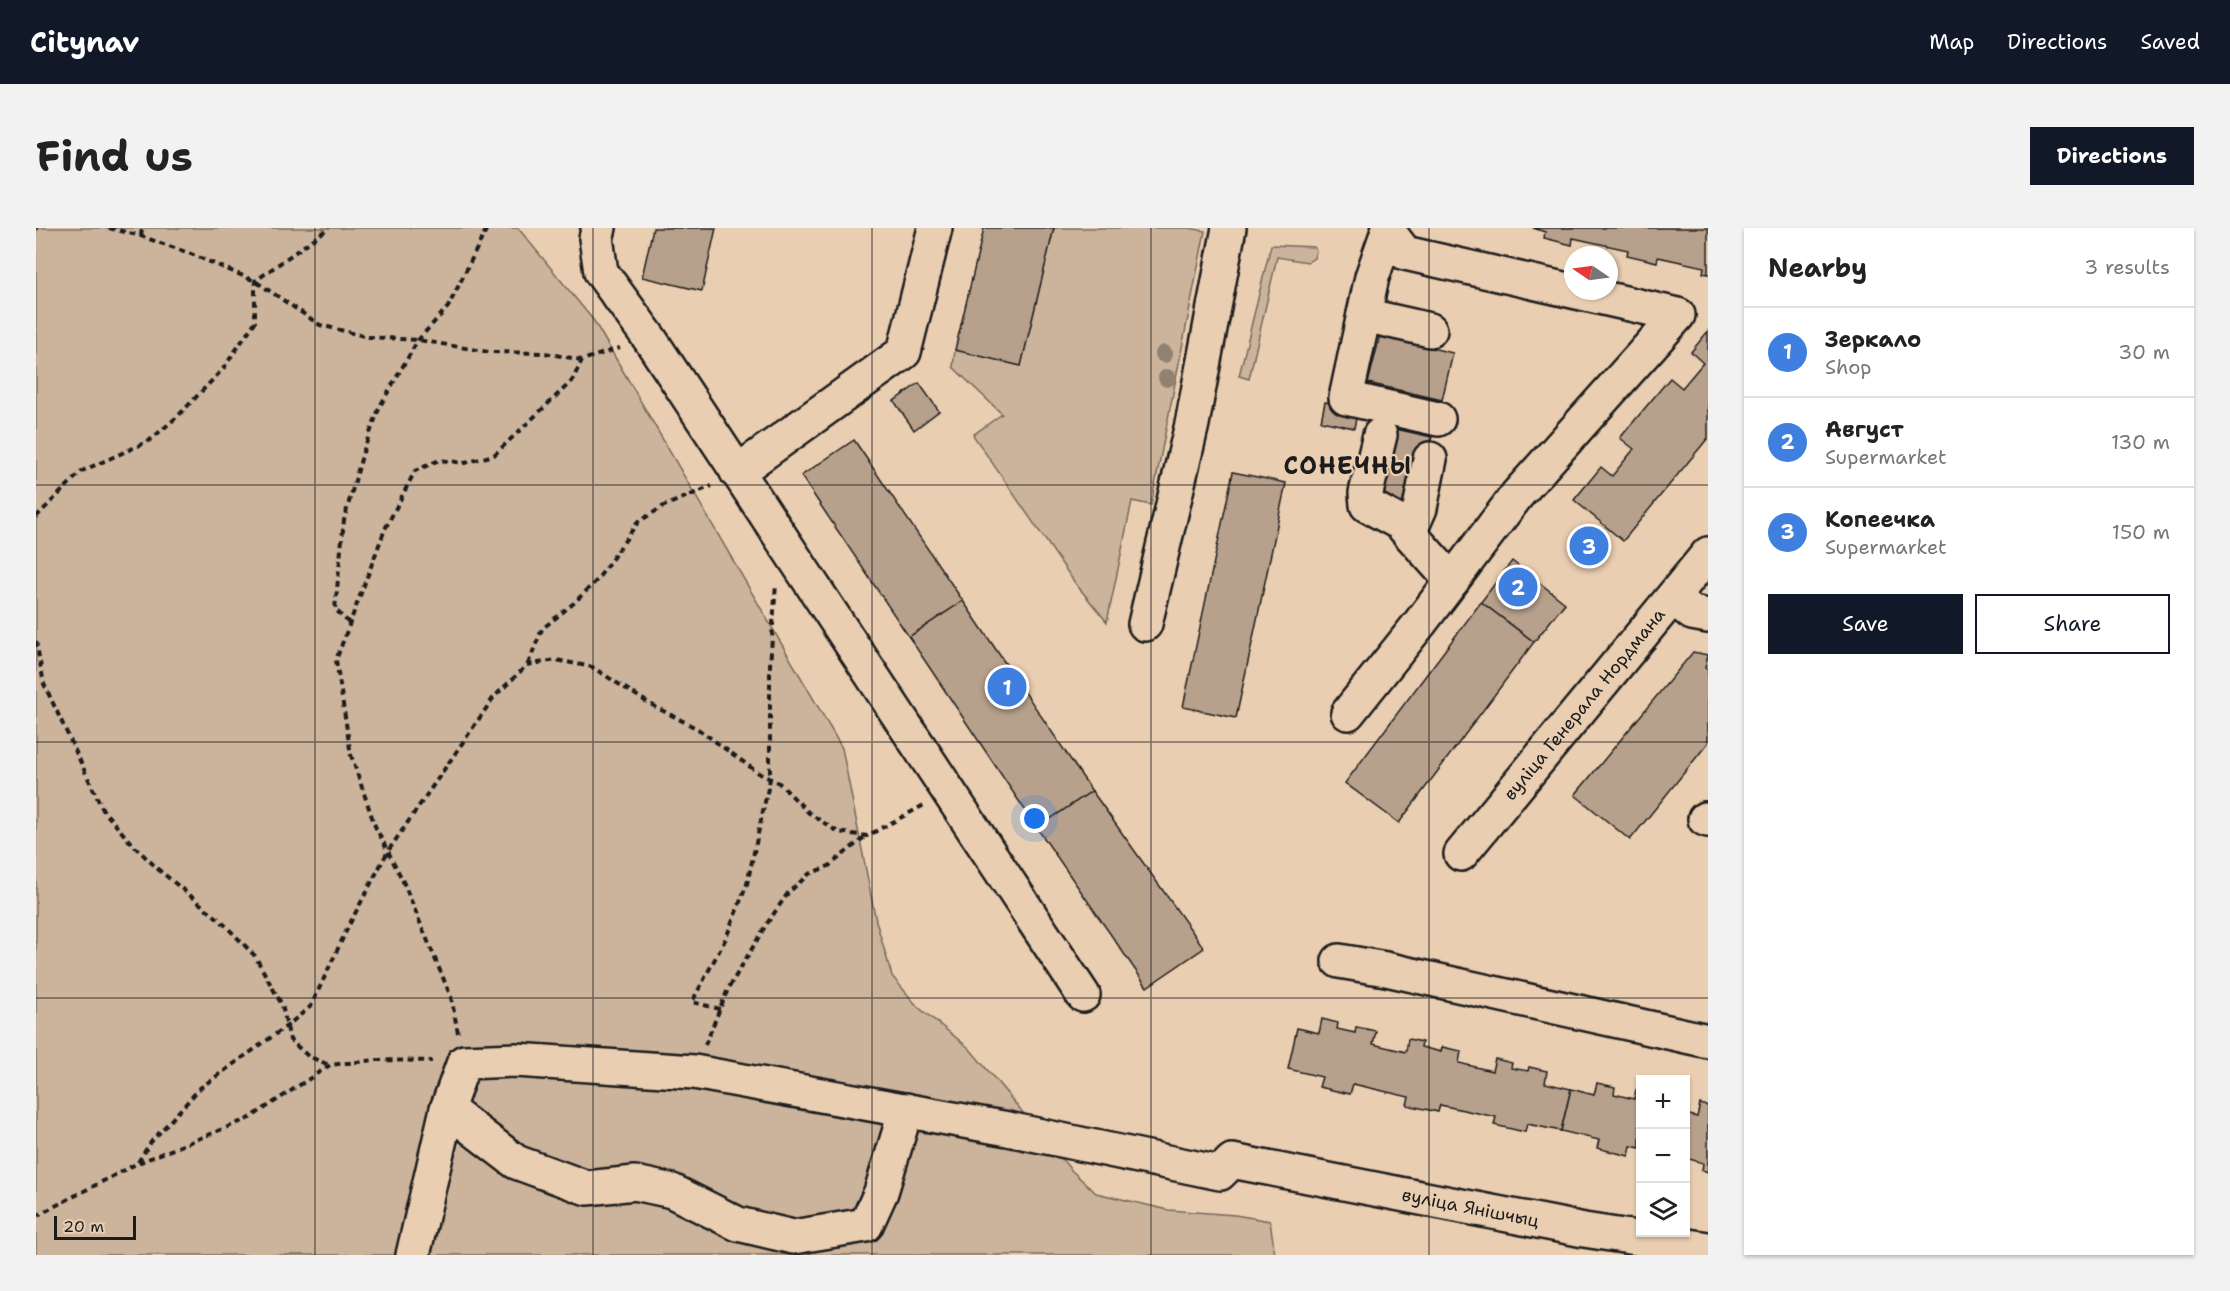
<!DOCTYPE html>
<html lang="en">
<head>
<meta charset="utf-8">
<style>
  body { margin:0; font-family:"Shantell Sans",sans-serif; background:#f2f2f2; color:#222 }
  .controls { position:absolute; right:18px; bottom:18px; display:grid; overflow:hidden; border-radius:0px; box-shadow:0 2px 4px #0004 }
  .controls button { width:54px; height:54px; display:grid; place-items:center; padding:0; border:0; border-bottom:2px solid #e0e0e0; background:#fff; color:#222; font:30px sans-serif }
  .compass { position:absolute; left:1528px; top:18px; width:54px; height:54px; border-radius:50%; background:#fff; box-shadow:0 2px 4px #0004; rotate:283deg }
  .scale { position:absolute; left:18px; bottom:15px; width:82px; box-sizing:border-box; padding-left:6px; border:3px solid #1c1c1c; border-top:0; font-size:16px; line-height:21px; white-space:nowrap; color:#1c1c1c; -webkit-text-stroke:4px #eaceb1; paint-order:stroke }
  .you { position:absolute; left:999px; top:591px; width:21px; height:21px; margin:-15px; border:4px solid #fff; border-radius:50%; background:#1a73e8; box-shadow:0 0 0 9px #1a73e833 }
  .badge { display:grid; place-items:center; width:39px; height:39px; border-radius:50%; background:#111827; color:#fff; font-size:20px; font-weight:700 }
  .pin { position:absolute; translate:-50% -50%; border:3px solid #fff; box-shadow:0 2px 6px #0006 }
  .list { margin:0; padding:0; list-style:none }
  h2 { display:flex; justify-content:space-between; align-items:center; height:78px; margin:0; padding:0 24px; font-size:26px }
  h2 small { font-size:20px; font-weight:400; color:#767676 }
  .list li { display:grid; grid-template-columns:39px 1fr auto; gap:18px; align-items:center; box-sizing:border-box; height:90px; padding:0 24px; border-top:2px solid #e0e0e0 }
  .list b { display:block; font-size:22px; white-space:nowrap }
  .list p { margin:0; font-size:20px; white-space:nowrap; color:#767676 }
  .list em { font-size:20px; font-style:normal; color:#767676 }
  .actions { display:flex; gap:12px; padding:18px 24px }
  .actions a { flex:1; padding:14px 0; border:2px solid #111827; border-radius:0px; text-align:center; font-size:21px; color:#111827 }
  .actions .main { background:#111827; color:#fff }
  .icon { flex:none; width:33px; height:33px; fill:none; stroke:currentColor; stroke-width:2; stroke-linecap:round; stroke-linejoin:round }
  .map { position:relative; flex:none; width:1672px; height:1027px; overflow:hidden; border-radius:0px }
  header { display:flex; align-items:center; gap:36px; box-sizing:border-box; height:84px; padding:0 30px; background:#111827; color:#fff }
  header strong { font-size:28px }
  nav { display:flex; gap:33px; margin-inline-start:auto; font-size:21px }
  .intro { display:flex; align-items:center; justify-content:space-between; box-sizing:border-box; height:144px; padding:0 36px }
  h1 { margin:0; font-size:42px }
  .button { padding:15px 27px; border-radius:0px; background:#111827; color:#fff; font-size:21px; font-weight:700 }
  main { display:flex; gap:36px; padding:0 36px }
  aside { flex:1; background:#fff; border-radius:0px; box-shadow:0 2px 4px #0004 }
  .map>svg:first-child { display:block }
  .green { fill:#ccb49c; stroke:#74685c; stroke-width:1.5 }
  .building { fill:#b8a18c; stroke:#1c1c1c; stroke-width:1.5 }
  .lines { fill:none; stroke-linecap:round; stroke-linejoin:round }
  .minor-casing { stroke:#1c1c1c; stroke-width:38 }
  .path { stroke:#1c1c1c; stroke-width:4; stroke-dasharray:6 4.5; stroke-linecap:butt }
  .minor { stroke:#eaceb1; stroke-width:33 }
  .tree { fill:#918171 }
  .grid { fill:none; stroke:#1c1c1c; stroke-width:1.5; stroke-opacity:0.55 }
  .labels { text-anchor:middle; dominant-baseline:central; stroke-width:4.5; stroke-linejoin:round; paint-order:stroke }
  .street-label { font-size:18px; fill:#1c1c1c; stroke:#eaceb1 }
  .district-label { font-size:24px; font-weight:bold; letter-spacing:1.5px; fill:#1c1c1c; stroke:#eaceb1 }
</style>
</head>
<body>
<header>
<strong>Citynav</strong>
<nav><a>Map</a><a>Directions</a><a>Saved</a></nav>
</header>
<div class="intro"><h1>Find us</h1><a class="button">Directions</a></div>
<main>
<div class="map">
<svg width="1672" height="1027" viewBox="0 0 1672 1027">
  <rect width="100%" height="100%" fill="#eaceb1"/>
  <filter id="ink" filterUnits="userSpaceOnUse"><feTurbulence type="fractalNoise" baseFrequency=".0167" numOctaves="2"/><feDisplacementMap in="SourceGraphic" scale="12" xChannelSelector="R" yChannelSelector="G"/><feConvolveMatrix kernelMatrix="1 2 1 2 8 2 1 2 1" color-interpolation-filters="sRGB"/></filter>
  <g filter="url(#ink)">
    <g class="green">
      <path d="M0 0H482L558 93 806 520 840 693 856 748 882 779 933 820 1035 942 1060 965 1132 982 1199 987 1234 993 1239 1027H0Z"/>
      <path d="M1018 0H1153L1169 3 1115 277 1096 273 1071 394 1039 355 937 207 966 186 917 139 919 122 985 137Z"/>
      <path d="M1235 17 1278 19 1280 22 1278 30 1272 34 1241 29 1213 151 1203 148Z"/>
    </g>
    <g class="building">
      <path d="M617 0H680L666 63 606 49Z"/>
      <path d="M948 0H1018L985 138 919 122Z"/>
      <path d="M1497 0H1672V46L1667 45 1668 39 1622 29 1621 34 1591 27 1592 22 1537 10 1536 17 1508 10 1509 4Z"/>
      <path d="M1672 103V210L1587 313 1538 272 1565 239 1576 248 1598 221 1584 210 1634 150 1646 160 1667 135 1655 124Z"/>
      <path d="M1344 108 1417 125 1406 172 1332 155Z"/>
      <path d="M883 155 903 183 878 202 858 173Z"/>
      <path d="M1289 174 1322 181 1318 200 1285 193Z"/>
      <path d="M1355 200 1396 209 1374 280 1341 272 1350 232 1355 233 1359 216Z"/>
      <path d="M818 212 927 373 873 409 765 248Z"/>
      <path d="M1197 244 1250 255 1200 490 1147 479Z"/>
      <path d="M1476 333 1529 375 1498 414 1445 374Z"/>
      <path d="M927 373 1056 563 1001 600 873 409Z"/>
      <path d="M1445 374 1498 414 1363 595 1309 555Z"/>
      <path d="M1657 424 1672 427 1669 440 1672 441V515L1594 612 1539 567Z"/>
      <path d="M1056 563 1168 720 1111 759 1001 600Z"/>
      <path d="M1286 791 1302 795 1301 801 1319 805 1320 799 1340 803 1337 816 1370 824 1372 811 1386 814 1385 819 1405 824 1406 819 1425 823 1423 835 1456 843 1459 831 1476 835 1475 840 1492 843 1493 839 1511 843 1509 855 1535 861 1525 903 1491 896 1489 904 1458 897 1460 889 1404 877 1402 884 1371 877 1373 869 1317 856 1314 866 1283 859 1286 849 1252 841 1261 800 1283 805Z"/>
      <path d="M1561 855 1579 859 1578 866 1598 871 1600 862 1604 863V920L1595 918 1593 928 1561 920 1563 912 1525 903 1535 861 1558 867Z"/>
      <path d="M1664 876 1672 878V944L1666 942 1667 935 1650 930V886L1661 889Z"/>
    </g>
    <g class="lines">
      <defs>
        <g id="minor">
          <path d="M563 0 560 10 565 44 614 111 1047 767"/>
          <path d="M1352 3 1336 49 1310 170 1402 191"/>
          <path d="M1328 87 1394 102"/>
          <path d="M1344 207 1330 265 1331 277 1364 295 1416 353"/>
          <path d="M701 244 868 124 899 0"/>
          <path d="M1373 305 1384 280 1394 231"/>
          <path d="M1638 370 1656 385 1672 388"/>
          <path d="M1109 396 1156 196 1193 0"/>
          <path d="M1312 485 1384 395 1481 267 1642 87 1369 25 1352 3"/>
          <path d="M1669 591 1672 592"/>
          <path id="s1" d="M1425 626 1672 326"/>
          <path d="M1303 733 1350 741 1672 813"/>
          <path d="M411 881 480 934 551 960 599 955 636 963 702 996 757 1009 830 997 845 964 870 882"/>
          <path id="s2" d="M377 1027 411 881 428 834 480 832 658 844 972 901 1184 945 1196 933 1548 1002 1672 1021"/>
        </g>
      </defs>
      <use href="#minor" class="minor-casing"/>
      <g class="path">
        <path d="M73 0 105 8 155 26 219 53 284 97 332 109 382 112 453 124 509 125 546 132 584 120"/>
        <path d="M0 1 1 0"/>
        <path d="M105 8 106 0"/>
        <path d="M0 289 46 243 113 213 142 188 187 141 219 94V53L293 0"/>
        <path d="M313 395 299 381 308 292 327 224 344 178 382 112 412 79 451 0"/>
        <path d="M0 413 8 456 67 582 96 616 123 642 185 693 219 728 246 777 254 812 272 828 293 837"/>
        <path d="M492 436 506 401 538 375 561 352 602 294 628 278 676 258"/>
        <path d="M684 781 656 774 690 710 711 656 734 551V437L740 356"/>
        <path d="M422 805 415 769 366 651 339 598 315 527 300 432 349 301 379 243 403 232 429 235 458 227 536 153 546 132"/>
        <path d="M669 817 692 761 730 697 752 665 773 646 793 638 830 608"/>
        <path d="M102 934 115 914 164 860 251 798 275 778 313 697 352 623 458 469 491 437 520 432 556 439 614 476 662 501 724 546 743 555 773 585 802 604 831 608 888 577"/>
        <path d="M0 988 102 935 214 890 294 837 339 832 396 833"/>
      </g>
      <use href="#minor" class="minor"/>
    </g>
    <g class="tree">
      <circle cx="1128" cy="126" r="9"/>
      <circle cx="1131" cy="150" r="9"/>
    </g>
  </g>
  <path class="grid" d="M279 0V1027M557 0V1027M836 0V1027M1115 0V1027M1393 0V1027M0 257H1672M0 514H1672M0 770H1672"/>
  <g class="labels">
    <g class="street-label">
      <text stroke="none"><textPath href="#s1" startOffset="194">вуліца Генерала Нордмана</textPath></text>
      <text stroke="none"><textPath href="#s2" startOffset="1226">вуліца Янішчыц</textPath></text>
    </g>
    <g class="district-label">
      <text x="1312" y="238">СОНЕЧНЫ</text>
    </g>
  </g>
</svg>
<div class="controls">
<button>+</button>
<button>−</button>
<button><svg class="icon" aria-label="layers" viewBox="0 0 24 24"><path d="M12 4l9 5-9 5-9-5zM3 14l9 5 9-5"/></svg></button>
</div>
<svg class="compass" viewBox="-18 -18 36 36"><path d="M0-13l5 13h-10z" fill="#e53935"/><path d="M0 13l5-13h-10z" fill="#767676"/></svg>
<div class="scale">20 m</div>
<div class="you"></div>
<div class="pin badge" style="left:971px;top:459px;background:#3f7fe0">1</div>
<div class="pin badge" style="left:1482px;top:359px;background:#3f7fe0">2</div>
<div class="pin badge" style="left:1553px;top:318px;background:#3f7fe0">3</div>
</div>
<aside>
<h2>Nearby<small>3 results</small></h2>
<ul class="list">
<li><span class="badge" style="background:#3f7fe0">1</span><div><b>Зеркало</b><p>Shop</p></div><em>30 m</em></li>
<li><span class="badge" style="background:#3f7fe0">2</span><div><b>Август</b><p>Supermarket</p></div><em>130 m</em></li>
<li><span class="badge" style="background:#3f7fe0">3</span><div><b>Копеечка</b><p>Supermarket</p></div><em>150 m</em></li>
</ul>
<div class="actions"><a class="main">Save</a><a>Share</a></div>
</aside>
</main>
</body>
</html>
